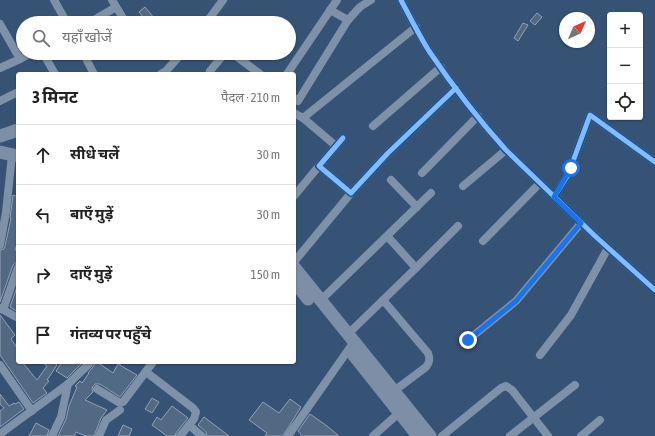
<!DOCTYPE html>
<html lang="hi">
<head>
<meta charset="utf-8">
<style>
  body { margin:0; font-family:"Asap Condensed","Noto Sans Devanagari",sans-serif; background:#f2f2f2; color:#222 }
  .controls { position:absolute; right:12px; top:12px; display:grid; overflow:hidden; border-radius:4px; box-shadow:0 1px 3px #0004 }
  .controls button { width:36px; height:36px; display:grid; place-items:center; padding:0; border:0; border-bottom:1px solid #e0e0e0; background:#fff; color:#222; font:20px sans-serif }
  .compass { position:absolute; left:559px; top:12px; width:36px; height:36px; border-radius:50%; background:#fff; box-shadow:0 1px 3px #0004; rotate:45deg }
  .stop { position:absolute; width:12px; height:12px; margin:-9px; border:3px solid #1a73e8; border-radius:50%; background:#fff }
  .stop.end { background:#1a73e8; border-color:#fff; box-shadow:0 1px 4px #0008 }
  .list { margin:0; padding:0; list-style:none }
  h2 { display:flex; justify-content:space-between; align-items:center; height:52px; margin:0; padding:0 16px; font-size:17px }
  h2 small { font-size:13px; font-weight:400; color:#767676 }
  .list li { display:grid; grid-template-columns:26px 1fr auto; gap:12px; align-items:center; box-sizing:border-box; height:60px; padding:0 16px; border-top:1px solid #e0e0e0 }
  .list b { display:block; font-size:15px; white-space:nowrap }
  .list em { font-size:13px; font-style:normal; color:#767676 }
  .icon { flex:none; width:22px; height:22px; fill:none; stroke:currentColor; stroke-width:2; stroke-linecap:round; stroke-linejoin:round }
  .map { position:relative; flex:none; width:655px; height:436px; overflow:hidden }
  .search { position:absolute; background:#fff; box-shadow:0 1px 3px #0004; left:16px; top:16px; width:280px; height:44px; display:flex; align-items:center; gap:10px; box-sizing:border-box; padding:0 14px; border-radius:22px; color:#767676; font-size:15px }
  .panel { position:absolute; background:#fff; box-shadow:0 1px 3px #0004; left:16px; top:72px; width:280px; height:292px; border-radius:4px }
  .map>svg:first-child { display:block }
  .building { fill:#526984; stroke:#92a2b6 }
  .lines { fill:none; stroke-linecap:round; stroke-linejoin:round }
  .minor { stroke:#7d92a8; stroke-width:8 }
  .primary { stroke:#7d8ea7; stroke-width:13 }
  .cycleway-casing { stroke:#1b4f8f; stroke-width:8 }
  .cycleway { stroke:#80bcff; stroke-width:5 }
  .route { stroke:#1a73e8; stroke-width:5 }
</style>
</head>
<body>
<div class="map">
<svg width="655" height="436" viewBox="0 0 655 436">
  <rect width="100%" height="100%" fill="#365274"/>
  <g class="building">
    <path d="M145 7 154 18 148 23 139 12Z"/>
    <path d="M537 13 542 17 535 25 530 21Z"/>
    <path d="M523 23 528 25 518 41 514 38Z"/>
    <path d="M13 195 18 197V242L15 250 18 251V262L15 263 13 265 0 302V250L4 249 5 246 11 218H10Z"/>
    <path d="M18 284V312L10 307Z"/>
    <path d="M0 315 15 335 11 339 18 349V362H22L37 380 47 366 42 362H53L57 365 47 380 49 381 43 388 47 393 33 403 0 355Z"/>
    <path d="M62 362H83L67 378 56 371Z"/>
    <path d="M97 362 113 373 118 364 137 375 120 397 100 384H95L93 386 92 389 93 392 85 400 107 410 101 418 94 436H86L76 432 74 436H58L66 419 69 406 77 387 75 386 80 381 82 383 89 373H88Z"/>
    <path d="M0 394 9 406 14 403 15 404 19 402 24 409 0 427V411L4 408 0 404Z"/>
    <path d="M152 398 159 402 152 413 145 409Z"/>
    <path d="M290 399 301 407 283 436H265L267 433 249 420 263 402 279 413Z"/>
    <path d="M172 406 188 418 176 433 175 436H167L152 425 157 417 161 420Z"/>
    <path d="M310 414 327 426 339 436H302L298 431Z"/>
    <path d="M204 417 229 436H207L206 432 198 425Z"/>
    <path d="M36 423 49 430 47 436H29Z"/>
    <path d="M123 425 132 429 129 436H118Z"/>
  </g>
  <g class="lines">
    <g class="minor">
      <path d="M54 0 67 23"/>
      <path d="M112 0 126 23"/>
      <path d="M401 0C410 17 419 35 429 51 452 85 478 119 506 150L595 236 655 290"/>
      <path d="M330 10 348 20"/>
      <path d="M89 23 116 7"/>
      <path d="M206 23 223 0"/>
      <path d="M0 24 20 59 31 53"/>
      <path d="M43 53 55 74"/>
      <path d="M83 53 94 74"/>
      <path d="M232 53 260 74"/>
      <path d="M0 68 20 59"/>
      <path d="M210 71 225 53"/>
      <path d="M161 74 166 71 182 53"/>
      <path d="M287 74 337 0"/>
      <path d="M294 98 298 101 348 20 360 7 371 0"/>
      <path d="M0 101 18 92"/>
      <path d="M294 113 303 118 416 27"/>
      <path d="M303 118 336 146"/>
      <path d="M373 126 441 67"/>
      <path d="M343 138 319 166 351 193 388 153 456 88"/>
      <path d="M422 173 478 116"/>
      <path d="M391 180 417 207"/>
      <path d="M463 186 506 150"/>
      <path d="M294 196 319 166"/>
      <path d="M554 197 568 175 590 115 655 162"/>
      <path d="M388 237 416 268 458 226"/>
      <path d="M483 241 540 183"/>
      <path d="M0 245 6 212 12 155"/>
      <path d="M294 262 351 193"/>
      <path d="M321 300 431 193"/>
      <path d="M383 300 428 353C430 359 430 362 426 367L394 391"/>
      <path d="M0 308 18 318"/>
      <path d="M3 310 18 267"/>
      <path d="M348 334 416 268"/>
      <path d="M468 340 516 301 581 223"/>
      <path d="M540 355 571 315 608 248"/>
      <path d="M0 365 32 411"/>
      <path d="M146 372 193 408 196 412 194 419 189 425 202 436"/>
      <path d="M97 389 120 403 123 402 153 362"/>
      <path d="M0 434 68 384"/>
      <path d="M52 436 61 417 68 384 91 362"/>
      <path d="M99 436 106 420 120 410"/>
      <path d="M180 436 189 425"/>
      <path d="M288 436 351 346"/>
      <path d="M373 436 399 413"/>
      <path d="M442 436 501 388 506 386 512 390 548 436"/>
      <path d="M510 436 575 385"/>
      <path d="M581 436 600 420"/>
    </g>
    <g class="primary">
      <path d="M0 136 18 130"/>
      <path d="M0 152 18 156"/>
      <path d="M294 267 430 436"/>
      <path d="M294 281 308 299"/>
      <path d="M352 353 418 436"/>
    </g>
    <defs>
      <g id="cycleway">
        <path d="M401 0C410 17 419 35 429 51 452 85 478 119 506 150L595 236 655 290"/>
        <path d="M343 138 319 166 351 193 388 153 456 88"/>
        <path d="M554 197 568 175 590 115 655 162"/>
      </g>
    </defs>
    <use href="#cycleway" class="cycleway-casing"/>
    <use href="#cycleway" class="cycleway"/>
  </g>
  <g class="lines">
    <path class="route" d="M468 340 516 301 581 223 554 197 571 168"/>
  </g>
</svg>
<div class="controls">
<button>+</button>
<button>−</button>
<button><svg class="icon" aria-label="locate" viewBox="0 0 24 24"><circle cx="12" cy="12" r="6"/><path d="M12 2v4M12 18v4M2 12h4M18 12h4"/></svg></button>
</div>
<svg class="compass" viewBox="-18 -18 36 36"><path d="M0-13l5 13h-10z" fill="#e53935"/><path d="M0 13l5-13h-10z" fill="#767676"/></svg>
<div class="stop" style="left:571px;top:168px"></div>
<div class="stop end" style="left:468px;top:340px"></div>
<div class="search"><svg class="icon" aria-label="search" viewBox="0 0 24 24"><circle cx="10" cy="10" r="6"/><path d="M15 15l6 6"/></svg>यहाँ खोजें</div>
<section class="panel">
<h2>3 मिनट<small>पैदल · 210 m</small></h2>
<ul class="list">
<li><svg class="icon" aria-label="ahead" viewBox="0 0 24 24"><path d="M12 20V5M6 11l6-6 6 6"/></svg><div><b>सीधे चलें</b></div><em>30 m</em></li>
<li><svg class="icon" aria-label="left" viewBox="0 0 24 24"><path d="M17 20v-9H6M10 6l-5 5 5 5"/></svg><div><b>बाएँ मुड़ें</b></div><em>30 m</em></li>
<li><svg class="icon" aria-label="right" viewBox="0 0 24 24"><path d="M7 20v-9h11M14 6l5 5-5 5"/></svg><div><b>दाएँ मुड़ें</b></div><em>150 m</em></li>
<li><svg class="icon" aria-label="arrive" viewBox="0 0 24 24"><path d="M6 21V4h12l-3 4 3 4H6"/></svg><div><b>गंतव्य पर पहुँचे</b></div></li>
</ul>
</section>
</div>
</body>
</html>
